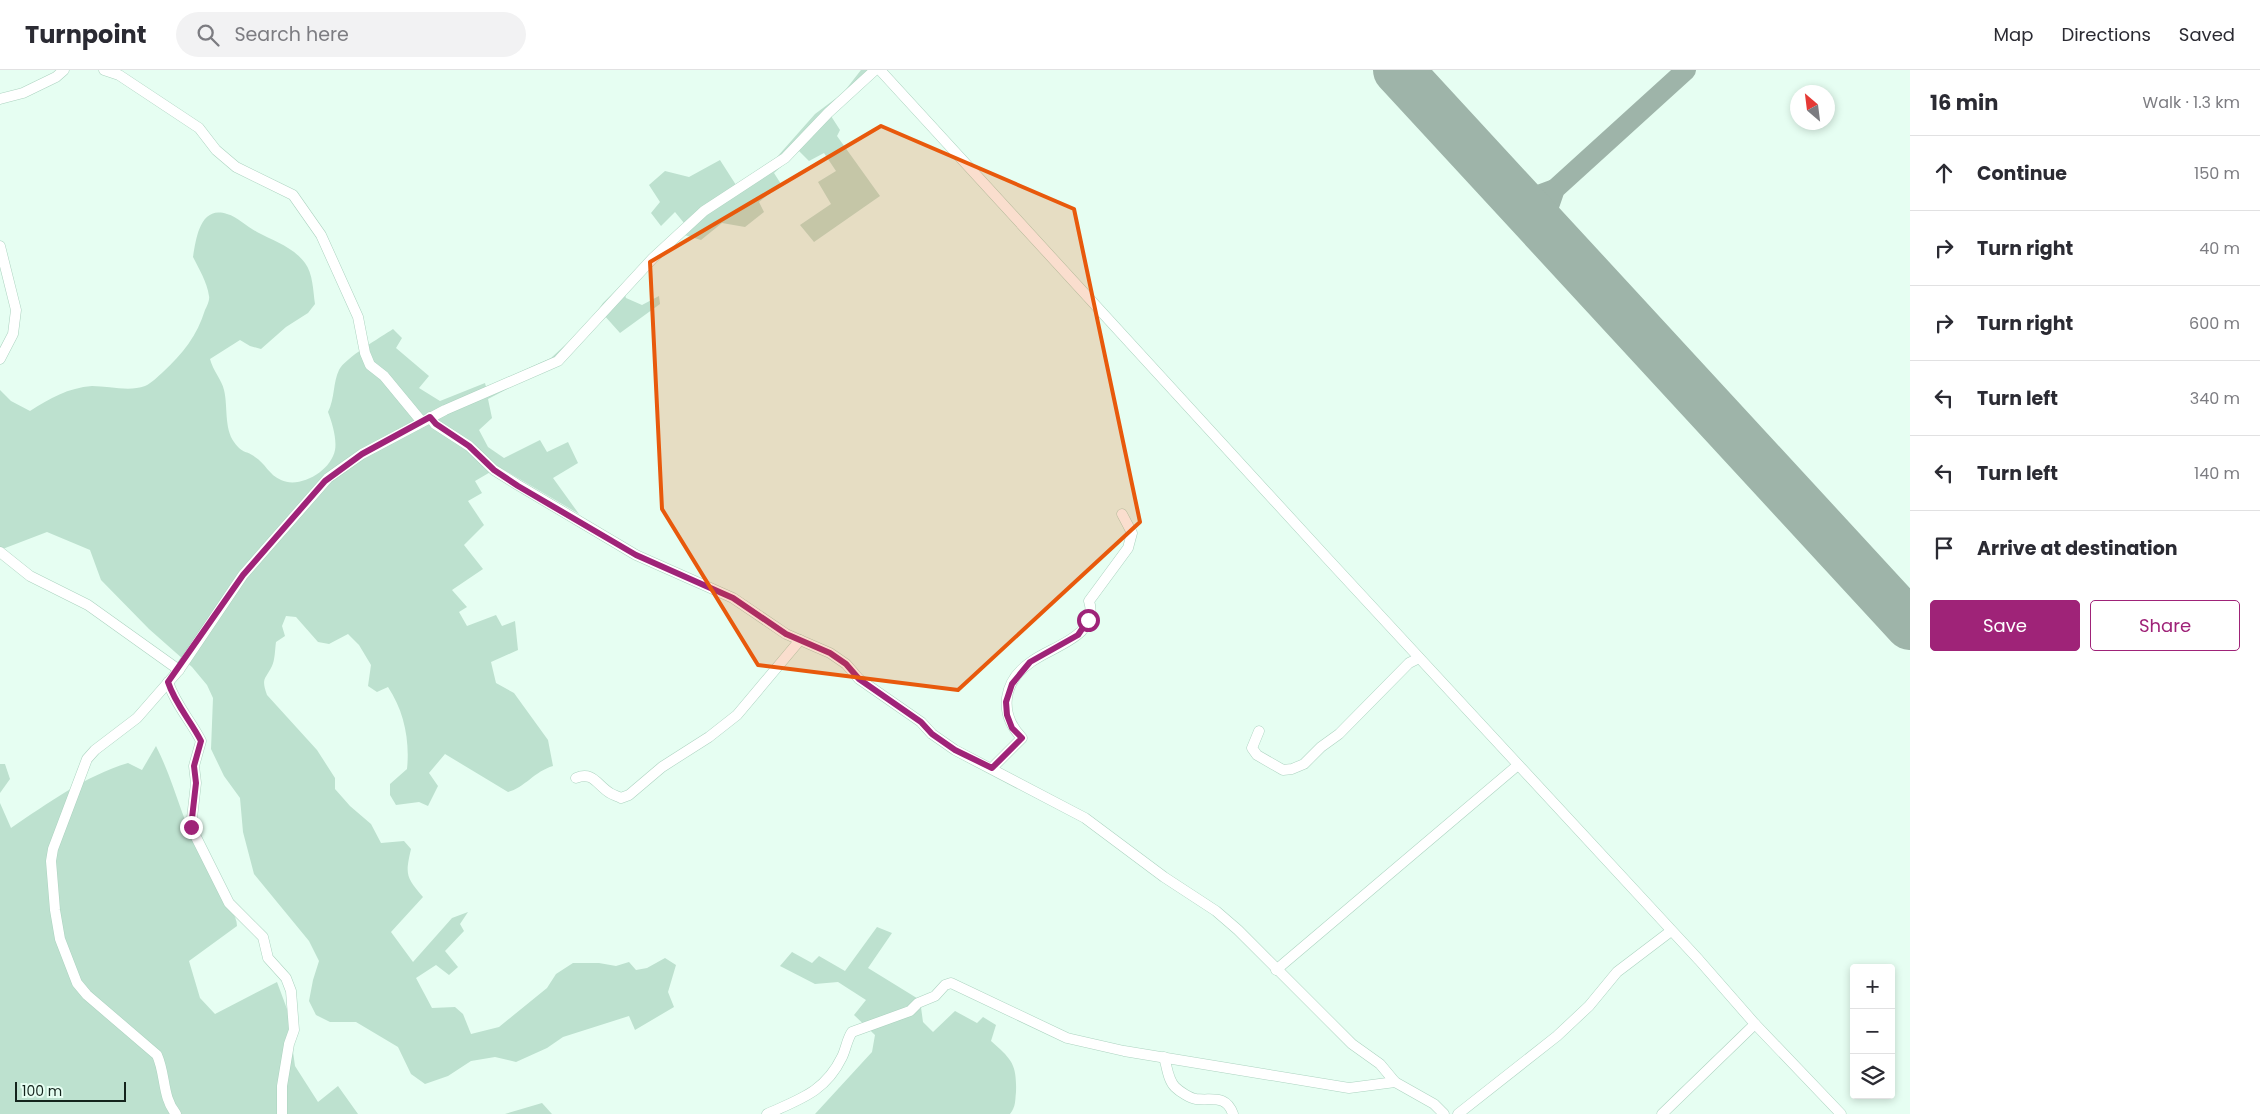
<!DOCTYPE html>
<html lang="en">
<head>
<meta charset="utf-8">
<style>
  body { margin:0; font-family:Poppins,sans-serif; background:#f2f2f3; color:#2b2b33 }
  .controls { position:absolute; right:15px; bottom:15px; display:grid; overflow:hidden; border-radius:5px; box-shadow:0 2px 8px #0003 }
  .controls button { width:45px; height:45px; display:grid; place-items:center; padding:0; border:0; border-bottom:1px solid #e1e1e2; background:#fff; color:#2b2b33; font:25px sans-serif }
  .compass { position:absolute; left:1790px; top:15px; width:45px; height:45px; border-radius:50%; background:#fff; box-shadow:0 2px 8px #0003; rotate:332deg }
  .scale { position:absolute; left:15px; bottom:12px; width:111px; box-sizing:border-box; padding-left:5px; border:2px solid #14231c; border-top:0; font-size:14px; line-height:18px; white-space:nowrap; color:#14231c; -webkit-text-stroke:4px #e6fef2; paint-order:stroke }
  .stop { position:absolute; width:15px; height:15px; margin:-11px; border:4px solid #9f2378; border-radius:50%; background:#fff }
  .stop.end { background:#9f2378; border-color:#fff; box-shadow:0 1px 5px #0008 }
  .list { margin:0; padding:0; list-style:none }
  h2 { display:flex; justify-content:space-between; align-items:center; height:65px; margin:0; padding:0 20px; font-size:21px }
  h2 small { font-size:16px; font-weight:400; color:#7c7c81 }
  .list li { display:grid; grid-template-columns:32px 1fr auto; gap:15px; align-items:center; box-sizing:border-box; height:75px; padding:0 20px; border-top:1px solid #e1e1e2 }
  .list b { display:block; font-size:19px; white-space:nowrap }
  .list em { font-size:16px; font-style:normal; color:#7c7c81 }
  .actions { display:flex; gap:10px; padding:15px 20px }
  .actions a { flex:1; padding:11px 0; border:1px solid #9f2378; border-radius:5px; text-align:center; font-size:18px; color:#9f2378 }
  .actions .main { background:#9f2378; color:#fff }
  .icon { flex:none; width:28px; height:28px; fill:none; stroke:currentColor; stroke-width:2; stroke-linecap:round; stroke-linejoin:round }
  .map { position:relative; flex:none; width:1910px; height:1044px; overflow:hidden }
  header { display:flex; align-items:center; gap:30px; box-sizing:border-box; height:70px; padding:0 25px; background:#fff; border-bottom:1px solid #e1e1e2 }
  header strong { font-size:24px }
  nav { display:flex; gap:28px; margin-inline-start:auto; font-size:18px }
  .search { width:350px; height:45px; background:#f2f2f3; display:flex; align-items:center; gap:12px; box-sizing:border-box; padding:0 18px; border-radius:28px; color:#7c7c81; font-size:19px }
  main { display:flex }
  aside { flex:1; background:#fff }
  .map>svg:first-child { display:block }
  .green { fill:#bde1cf }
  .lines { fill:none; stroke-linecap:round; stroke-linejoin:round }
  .taxiway { stroke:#9eb4a9; stroke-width:20 }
  .runway { stroke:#9eb4a9; stroke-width:50 }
  .minor-casing { stroke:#acd3c0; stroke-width:11 }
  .minor { stroke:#fff; stroke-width:10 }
  .route { stroke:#9f2378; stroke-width:6 }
  .marked { fill:#e8590c; fill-opacity:0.2; stroke:#e8590c; stroke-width:4; stroke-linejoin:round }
</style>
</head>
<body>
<header>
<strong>Turnpoint</strong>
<div class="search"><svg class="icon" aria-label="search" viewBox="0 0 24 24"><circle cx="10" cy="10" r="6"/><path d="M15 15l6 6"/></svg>Search here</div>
<nav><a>Map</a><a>Directions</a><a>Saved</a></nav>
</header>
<main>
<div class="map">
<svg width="1910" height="1044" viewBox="0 0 1910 1044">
  <rect width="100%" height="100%" fill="#e6fef2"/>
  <g class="green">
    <path d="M861 0H878L831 46 840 60 837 66 880 126 814 172 800 155 831 134 818 112 836 101 824 83 809 91 799 81 774 103 781 114 759 132 764 142 745 157 722 153 701 170 681 164 624 222 626 228 642 235 659 226 660 234 620 263 603 244 559 292 488 329 492 348 479 360 488 377 504 388 540 370 547 382 568 372 578 393 553 408 579 444 499 397 475 411 482 423 468 431 484 455 464 475 483 499 452 520 467 537 459 542 467 556 496 545 502 556 515 551 518 580 491 592 496 613 514 623 548 670 553 696C535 701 524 718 508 722L445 684 429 703 438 716 428 736 419 732 396 735 390 725V714L407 699C410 670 404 641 388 617L377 622 368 616 371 595 359 575 348 564 329 574 318 572 296 547 286 546 282 556 285 566 276 572C275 579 275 590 272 596 265 610 261 608 267 625L317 680 335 708V719L350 736 371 754 381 773 404 771 411 779C405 805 406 807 423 827L391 862 413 892 452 848 468 842 460 854 464 861 445 881 458 897 449 905 436 895 416 908 432 938 455 937 463 944 471 964 499 957 547 918 556 904 573 893H599L616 896 629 892 636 900 647 898 665 888 676 895 668 922 674 937 635 960 629 946 563 967 547 978 516 992 495 987 471 991 448 1006 425 1014 411 1004 398 977 356 952H330L316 945 309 931 313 910 319 891 309 871 254 804 243 762 240 728 224 706 211 679 213 628 207 615 192 597 149 559 101 510 90 480 47 462 0 480V320L11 331 30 341C50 328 68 318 92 316 109 316 129 322 145 316 152 313 158 306 163 302 183 283 197 266 205 240 207 236 210 230 209 226 207 212 199 199 193 187 196 169 200 135 227 144 238 147 247 157 257 162 274 171 293 177 305 193 313 204 313 220 315 234L308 243 286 257 261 279 250 276 240 270 210 289C213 301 222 310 224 320 228 336 224 358 234 372 243 385 247 380 255 387 265 393 269 405 281 410 300 419 331 401 335 380 337 369 332 352 328 342 335 328 333 312 339 300 345 288 381 267 393 259L402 268 396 278 429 306 419 318 440 331 485 313 486 317 551 288 588 254 603 233 684 153 675 142 661 156 651 143 660 132 649 115 665 101 689 107 720 90 736 115 777 87 815 44 843 23Z"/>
    <path d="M156 676C167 698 174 719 182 742 192 769 206 796 220 823 226 833 237 845 237 856L189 891 200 928 215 944 277 912 287 939 295 996 318 1032 338 1016 358 1044H0V733L11 758C48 733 85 706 128 693L142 700Z"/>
    <path d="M0 694H5L10 709 0 723Z"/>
    <path d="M877 857 892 863 868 898 920 930 923 952 933 962 955 941 977 953 983 947 996 955 991 971C1011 989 1017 993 1016 1022 1015 1031 1016 1036 1010 1044H815L872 982 875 965 854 945 866 930 838 912 815 914 780 896 792 882 812 893 819 886 845 901Z"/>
    <path d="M542 1033 552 1044H505Z"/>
  </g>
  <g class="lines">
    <g class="taxiway">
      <path d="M1513 126H1536L1555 119"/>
      <path d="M1544 160 1547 142 1555 119 1686 0"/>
      <path d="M1909 554 1910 557"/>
    </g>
    <path class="runway" d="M1398 0 1910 555"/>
    <defs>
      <g id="minor">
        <path d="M104 0 119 5 199 58 216 80 236 97 293 125 321 165 358 247 365 283 370 295 384 306 422 352"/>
        <path d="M880 0 1326 487 1699 890 1755 954 1841 1044"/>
        <path d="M0 29 23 23 56 7 64 0"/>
        <path d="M0 176 16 240 13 264 0 289"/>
        <path d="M430 347 435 354 469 376 494 400 518 415 636 485 733 528 786 564 830 583 846 594 859 609 921 652 932 664 955 680 1085 748 1164 807 1216 841 1238 860 1352 974 1380 994 1395 1012 1434 1034 1444 1044"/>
        <path d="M0 482 30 506 88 535 179 600"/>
        <path d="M168 612C175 634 191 651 201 671L194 696 196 713 191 757 229 833 263 867 268 888 286 908 291 921 294 960 289 974 282 1016V1044"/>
        <path d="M1259 661 1252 678 1257 685 1283 700 1292 699 1304 694 1321 677 1339 664 1409 593 1419 588"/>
        <path d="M992 698 1022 668C998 643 1003 611 1031 592 1052 576 1100 566 1089 531L1128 478 1132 463 1122 444"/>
        <path d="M576 708C593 701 597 715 610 723 613 725 617 726 621 728L629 725 662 697 709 667 737 645 800 570"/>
        <path d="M1276 900 1518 695"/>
        <path d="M1164 987C1167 997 1168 1010 1175 1017 1180 1022 1190 1028 1196 1029 1212 1031 1226 1024 1233 1044"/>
        <path d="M176 1044C162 1027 166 1005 157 985L87 925 77 913 60 869 55 840 51 791 53 779 87 689 95 680 137 648 179 600 243 505 328 408 362 384 445 340 558 291 653 188 704 141 785 88 828 43 875 0"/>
        <path d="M767 1044C800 1029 825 1022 842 987 846 979 847 969 852 962L910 941 918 933 935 926 945 915 951 913 1067 968 1124 981 1349 1018 1395 1012"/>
        <path d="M1458 1044 1557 966 1589 936 1617 902 1671 861"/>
        <path d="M1662 1044 1755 954"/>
      </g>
    </defs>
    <use href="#minor" class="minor-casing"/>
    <use href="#minor" class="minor"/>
  </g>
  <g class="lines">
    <path class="route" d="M191 757 196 713 194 696 201 671C191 651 175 634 168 612L243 505 325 411 362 384 430 347 436 354 469 376 494 400 518 416 636 485 733 528 786 564 830 583 846 594 859 609 921 652 932 664 955 680 992 698 1022 668 1012 658 1007 645 1006 632 1012 614 1030 592 1078 565 1088 550"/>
  </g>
  <path class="marked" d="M881 56 1074 139 1140 452 958 620 758 595 662 439 650 192Z"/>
</svg>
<div class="controls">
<button>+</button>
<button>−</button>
<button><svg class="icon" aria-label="layers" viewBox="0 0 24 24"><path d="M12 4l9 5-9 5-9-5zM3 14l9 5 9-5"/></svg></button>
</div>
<svg class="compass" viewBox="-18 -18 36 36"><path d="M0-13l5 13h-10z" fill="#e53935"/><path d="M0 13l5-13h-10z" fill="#7c7c81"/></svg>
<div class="scale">100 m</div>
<div class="stop" style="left:1088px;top:550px"></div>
<div class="stop end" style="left:191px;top:757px"></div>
</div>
<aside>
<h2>16 min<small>Walk · 1.3 km</small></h2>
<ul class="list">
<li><svg class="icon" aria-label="ahead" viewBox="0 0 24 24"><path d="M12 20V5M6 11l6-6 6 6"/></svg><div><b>Continue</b></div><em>150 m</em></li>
<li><svg class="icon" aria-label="right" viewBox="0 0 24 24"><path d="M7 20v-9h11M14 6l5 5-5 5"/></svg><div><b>Turn right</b></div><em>40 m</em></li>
<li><svg class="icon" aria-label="right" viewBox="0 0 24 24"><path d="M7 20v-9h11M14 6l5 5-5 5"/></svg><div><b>Turn right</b></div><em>600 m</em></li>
<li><svg class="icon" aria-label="left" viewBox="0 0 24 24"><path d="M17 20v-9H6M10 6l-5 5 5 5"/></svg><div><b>Turn left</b></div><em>340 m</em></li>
<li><svg class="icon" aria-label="left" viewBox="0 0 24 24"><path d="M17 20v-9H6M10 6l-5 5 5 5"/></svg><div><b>Turn left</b></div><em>140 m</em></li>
<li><svg class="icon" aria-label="arrive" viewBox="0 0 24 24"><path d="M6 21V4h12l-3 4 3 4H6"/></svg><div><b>Arrive at destination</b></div></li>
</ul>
<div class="actions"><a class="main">Save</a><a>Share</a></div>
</aside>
</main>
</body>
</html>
